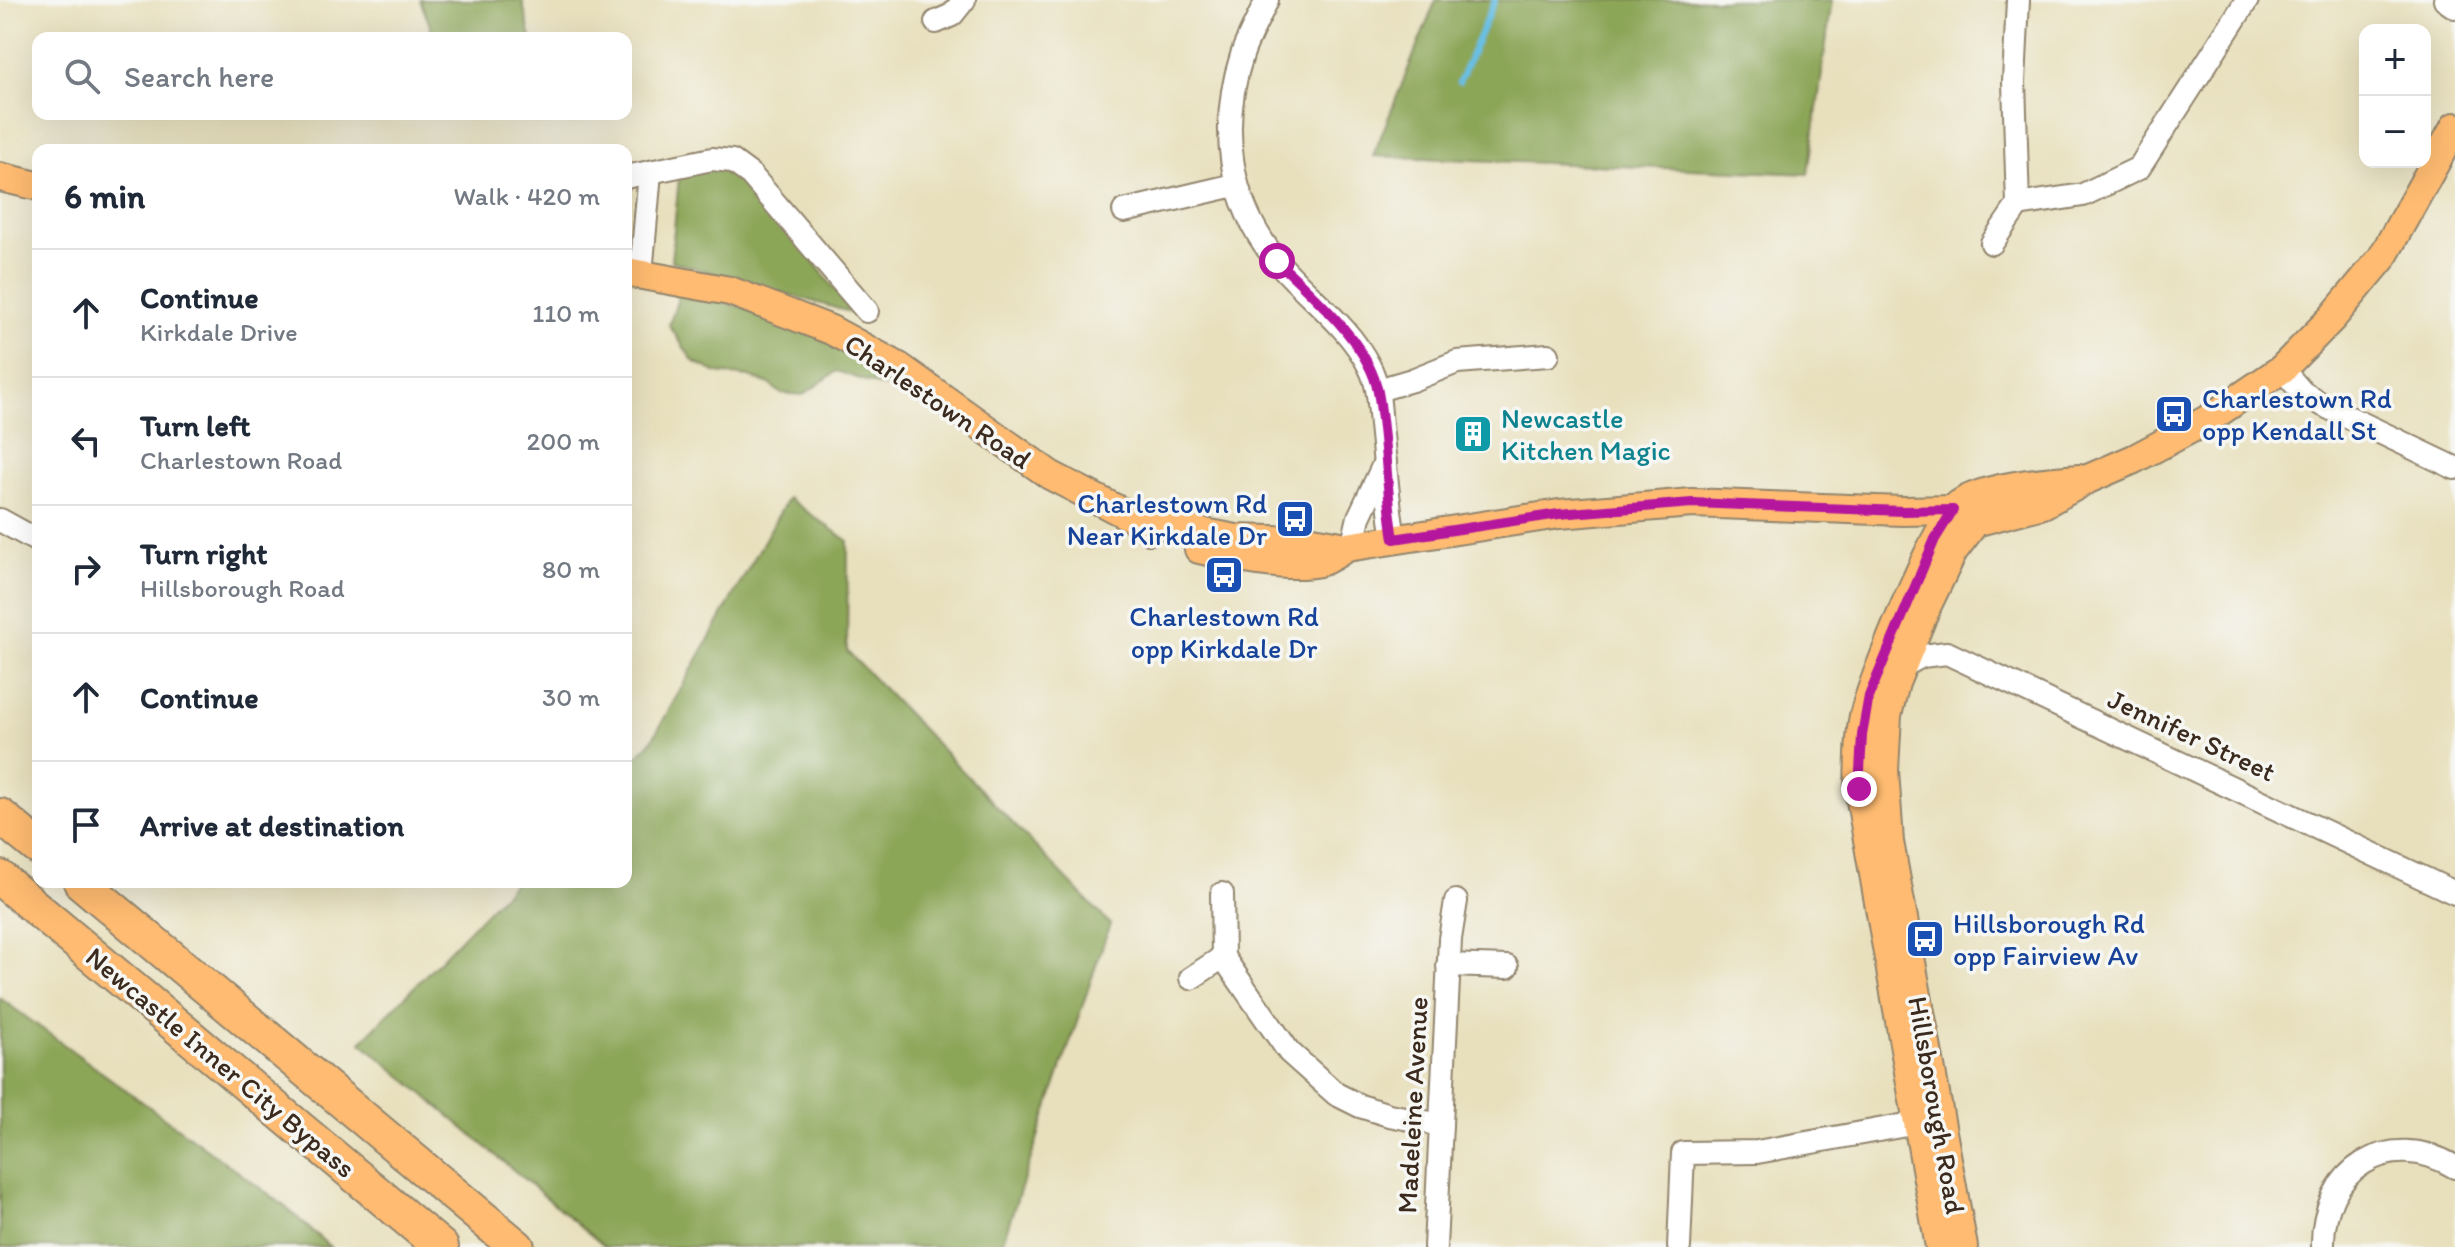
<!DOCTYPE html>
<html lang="en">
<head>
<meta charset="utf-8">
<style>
  body { margin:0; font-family:Itim,sans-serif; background:#f2f2f3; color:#1f2937 }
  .controls { position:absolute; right:24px; top:24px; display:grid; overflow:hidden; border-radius:16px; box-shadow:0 8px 32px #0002 }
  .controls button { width:72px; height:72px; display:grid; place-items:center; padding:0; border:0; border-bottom:2px solid #e0e1e3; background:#fff; color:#1f2937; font:40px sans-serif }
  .stop { position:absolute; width:24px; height:24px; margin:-18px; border:6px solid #b5179e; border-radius:50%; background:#fff }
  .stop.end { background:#b5179e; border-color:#fff; box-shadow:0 2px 8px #0008 }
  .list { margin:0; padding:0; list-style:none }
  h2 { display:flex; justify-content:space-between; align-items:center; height:104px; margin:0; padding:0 32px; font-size:34px }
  h2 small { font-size:26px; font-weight:400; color:#747a83 }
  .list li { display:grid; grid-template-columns:52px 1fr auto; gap:24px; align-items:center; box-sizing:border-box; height:128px; padding:0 32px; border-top:2px solid #e0e1e3 }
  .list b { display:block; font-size:30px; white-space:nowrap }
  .list p { margin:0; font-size:26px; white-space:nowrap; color:#747a83 }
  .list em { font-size:26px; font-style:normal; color:#747a83 }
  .icon { flex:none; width:44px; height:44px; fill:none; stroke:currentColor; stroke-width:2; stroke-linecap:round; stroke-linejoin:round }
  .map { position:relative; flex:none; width:2455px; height:1247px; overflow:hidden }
  .search { position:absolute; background:#fff; box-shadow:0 8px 32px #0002; left:32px; top:32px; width:600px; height:88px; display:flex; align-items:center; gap:20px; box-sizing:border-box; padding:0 28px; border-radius:16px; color:#747a83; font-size:30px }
  .panel { position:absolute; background:#fff; box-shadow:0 8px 32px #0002; left:32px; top:144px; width:600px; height:744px; border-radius:16px }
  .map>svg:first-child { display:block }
  .forest { fill:#8ca658; stroke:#64683b; stroke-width:2 }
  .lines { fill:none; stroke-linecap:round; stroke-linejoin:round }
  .stream { stroke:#68c0e5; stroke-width:6 }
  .minor-casing { stroke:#92856e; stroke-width:26 }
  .major-casing { stroke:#92856e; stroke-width:32 }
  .highway-casing { stroke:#92856e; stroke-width:38 }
  .minor { stroke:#fff; stroke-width:22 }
  .major { stroke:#febb71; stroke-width:28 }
  .highway { stroke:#febb71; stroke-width:34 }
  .route { stroke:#b5179e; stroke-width:10 }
  .labels { text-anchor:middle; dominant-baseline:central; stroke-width:7; stroke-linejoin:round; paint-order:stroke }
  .transit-label { font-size:28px; fill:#164399; stroke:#f6f6f2; text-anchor:start }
  .street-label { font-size:28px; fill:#3b2a1e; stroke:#f6f6f2 }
  .culture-label { font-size:28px; fill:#0d838f; stroke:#f6f6f2; text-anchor:start }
</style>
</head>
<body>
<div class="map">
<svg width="2455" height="1247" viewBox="0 0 2455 1247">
  <rect width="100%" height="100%" fill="#f6f6f2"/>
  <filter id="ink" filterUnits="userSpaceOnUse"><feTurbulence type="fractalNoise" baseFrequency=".0125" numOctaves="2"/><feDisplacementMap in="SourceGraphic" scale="16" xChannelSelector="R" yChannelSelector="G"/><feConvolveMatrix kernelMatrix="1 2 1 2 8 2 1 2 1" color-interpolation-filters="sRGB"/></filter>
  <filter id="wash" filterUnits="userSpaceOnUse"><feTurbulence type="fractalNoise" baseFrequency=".006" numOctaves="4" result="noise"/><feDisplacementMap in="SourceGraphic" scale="32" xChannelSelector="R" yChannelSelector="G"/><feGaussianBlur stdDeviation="1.8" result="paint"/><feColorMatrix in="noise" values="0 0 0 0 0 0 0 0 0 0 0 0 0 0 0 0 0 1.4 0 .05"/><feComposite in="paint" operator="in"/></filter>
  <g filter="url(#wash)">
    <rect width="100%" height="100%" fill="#e8e0bd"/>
    <g class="forest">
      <path d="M420 0H522L531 38H435Z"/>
      <path d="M1436 0H1832L1808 174 1373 156Z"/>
      <path d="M740 166 853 313 671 261 680 167Z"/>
      <path d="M677 292 781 316 887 373 888 379 883 387 837 371 803 395 780 393 770 384 749 377 717 373 693 361 669 325 677 301Z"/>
      <path d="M788 498 848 541 847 651 1110 924 1001 1247H605L361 1042 515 882H626V768L651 742Z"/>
      <path d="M0 998 282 1204 330 1247H0Z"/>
    </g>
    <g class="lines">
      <path class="stream" d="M1459 82 1495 0"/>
    </g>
  </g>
  <g filter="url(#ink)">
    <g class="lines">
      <defs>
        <g id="minor">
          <path d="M1267 0C1259 18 1248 36 1242 55 1219 126 1228 202 1277 261 1307 297 1347 323 1369 366 1379 385 1379 404 1381 425 1385 463 1388 502 1394 539"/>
          <path d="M2018 0 2014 82 2018 205 2083 195 2139 168 2247 0"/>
          <path d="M2445 0 2455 7"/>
          <path d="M936 22 952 15 964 0"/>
          <path d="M626 177 712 159 732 161 751 175 867 311"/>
          <path d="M1124 211 1235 185"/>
          <path d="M1992 243 2018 205"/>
          <path d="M641 274 650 172"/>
          <path d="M2282 369 2302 392 2323 405 2455 468"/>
          <path d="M1378 390 1412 380 1457 362 1548 355"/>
          <path d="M0 520 38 541"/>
          <path d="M1352 547 1359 517 1385 462"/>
          <path d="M1901 667 1922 656 1947 653 2455 893"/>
          <path d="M1222 894 1223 957 1289 1052 1336 1094 1360 1106 1389 1115 1441 1125"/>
          <path d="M1448 965 1507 967"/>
          <path d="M1191 978 1223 957"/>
          <path d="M1435 1247 1450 939 1456 901"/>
          <path d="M1679 1247 1683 1153 1757 1152 1917 1123"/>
          <path d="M2323 1247C2321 1170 2388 1127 2455 1167"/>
        </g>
        <g id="major">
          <path d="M0 177 38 186"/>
          <path d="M626 272 730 291 831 330 899 367 1050 475 1137 520 1150 530"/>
          <path d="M1137 520 1236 539 1313 541 1347 547 1559 514 1692 503 1903 511 1953 510 1963 516"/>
          <path d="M1199 549C1232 557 1286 569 1319 562 1328 560 1338 552 1347 547"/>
          <path d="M1940 1247 1859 789C1860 765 1859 740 1864 716 1871 684 1937 519 1960 504 1985 486 2049 481 2079 479"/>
          <path d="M1963 1247 1889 842 1884 770 1887 715 1895 683 1927 605 1953 551 1975 522 2043 504 2088 479 2134 459 2207 420 2282 369 2332 318 2382 258 2455 127"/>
        </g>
        <g id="highway">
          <path d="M0 816 38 847"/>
          <path d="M0 878 441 1247"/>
          <path d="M81 882 517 1247"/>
        </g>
      </defs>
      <use href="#minor" class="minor-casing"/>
      <use href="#major" class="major-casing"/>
      <use href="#highway" class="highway-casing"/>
      <use href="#minor" class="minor"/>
      <use href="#major" class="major"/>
      <use href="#highway" class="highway"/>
    </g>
  </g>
  <g class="lines" filter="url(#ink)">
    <path class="route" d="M1277 261C1311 294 1369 343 1378 392 1387 440 1386 491 1394 539L1559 514 1692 503 1903 511 1953 510 1935 539 1869 696 1862 735 1859 789"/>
  </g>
  <defs>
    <symbol id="bus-square" viewBox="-11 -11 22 22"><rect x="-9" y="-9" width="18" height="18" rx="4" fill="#1a4fb4" stroke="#f6f6f2"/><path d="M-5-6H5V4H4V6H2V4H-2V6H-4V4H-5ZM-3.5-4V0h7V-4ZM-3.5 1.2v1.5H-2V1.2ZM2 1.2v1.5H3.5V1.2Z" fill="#fff"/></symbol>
    <symbol id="building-square" viewBox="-11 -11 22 22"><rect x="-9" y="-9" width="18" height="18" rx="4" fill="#0f9aa8" stroke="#f6f6f2"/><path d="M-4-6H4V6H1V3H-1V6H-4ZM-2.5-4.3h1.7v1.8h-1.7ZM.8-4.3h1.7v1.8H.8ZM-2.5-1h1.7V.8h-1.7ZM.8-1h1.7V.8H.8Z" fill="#fff"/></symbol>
  </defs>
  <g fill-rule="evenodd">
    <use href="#bus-square" x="2152" y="392" width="44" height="44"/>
    <use href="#building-square" x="1451" y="412" width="44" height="44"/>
    <use href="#bus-square" x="1273" y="497" width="44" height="44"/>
    <use href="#bus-square" x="1202" y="553" width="44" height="44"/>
    <use href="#bus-square" x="1903" y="917" width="44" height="44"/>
  </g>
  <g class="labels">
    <g class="transit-label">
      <text x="2202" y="398">Charlestown Rd<tspan x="2202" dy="32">opp Kendall St</tspan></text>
      <text x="1267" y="503" text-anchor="end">Charlestown Rd<tspan x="1267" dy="32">Near Kirkdale Dr</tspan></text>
      <text x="1224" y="616" text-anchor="middle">Charlestown Rd<tspan x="1224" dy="32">opp Kirkdale Dr</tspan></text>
      <text x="1953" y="923">Hillsborough Rd<tspan x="1953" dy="32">opp Fairview Av</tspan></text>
    </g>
    <g class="street-label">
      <text transform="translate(938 401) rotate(34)">Charlestown Road</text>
      <text transform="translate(2192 735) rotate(25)">Jennifer Street</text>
      <text transform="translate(221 1062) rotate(40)">Newcastle Inner City Bypass</text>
      <text transform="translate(1412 1105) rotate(-87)">Madeleine Avenue</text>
      <text transform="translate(1937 1105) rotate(80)">Hillsborough Road</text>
    </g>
    <g class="culture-label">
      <text x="1501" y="418">Newcastle<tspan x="1501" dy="32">Kitchen Magic</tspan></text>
    </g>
  </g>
</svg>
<div class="controls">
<button>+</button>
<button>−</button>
</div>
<div class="stop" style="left:1277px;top:261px"></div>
<div class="stop end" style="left:1859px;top:789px"></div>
<div class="search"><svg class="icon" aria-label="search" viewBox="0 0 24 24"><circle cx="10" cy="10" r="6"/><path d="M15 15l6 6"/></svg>Search here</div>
<section class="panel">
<h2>6 min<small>Walk · 420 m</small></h2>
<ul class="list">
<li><svg class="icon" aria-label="ahead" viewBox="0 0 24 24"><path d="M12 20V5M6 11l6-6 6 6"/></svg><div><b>Continue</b><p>Kirkdale Drive</p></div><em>110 m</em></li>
<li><svg class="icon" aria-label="left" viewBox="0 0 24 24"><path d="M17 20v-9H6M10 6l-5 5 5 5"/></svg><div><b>Turn left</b><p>Charlestown Road</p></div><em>200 m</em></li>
<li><svg class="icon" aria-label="right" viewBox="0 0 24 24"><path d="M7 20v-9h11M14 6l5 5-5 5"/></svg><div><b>Turn right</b><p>Hillsborough Road</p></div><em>80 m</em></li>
<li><svg class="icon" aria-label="ahead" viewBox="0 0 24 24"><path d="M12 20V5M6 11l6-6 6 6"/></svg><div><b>Continue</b></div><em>30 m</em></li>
<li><svg class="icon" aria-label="arrive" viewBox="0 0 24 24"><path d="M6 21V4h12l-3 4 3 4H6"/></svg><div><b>Arrive at destination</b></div></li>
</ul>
</section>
</div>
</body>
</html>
